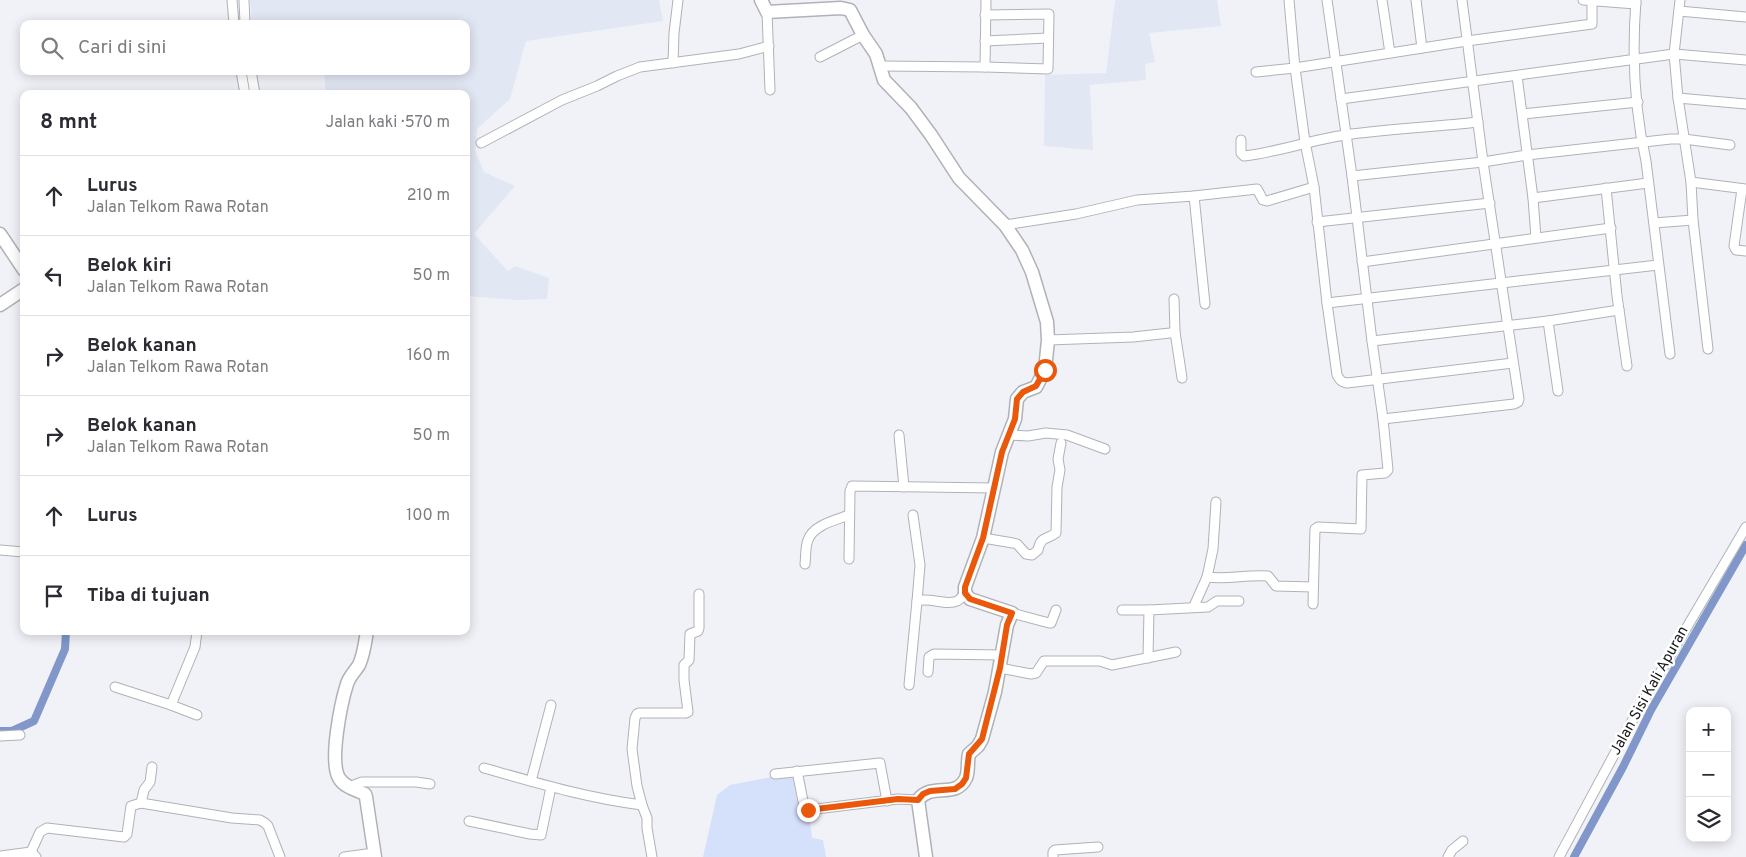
<!DOCTYPE html>
<html lang="id">
<head>
<meta charset="utf-8">
<style>
  body { margin:0; font-family:Overpass,sans-serif; background:#f2f2f3; color:#2b2b33 }
  .controls { position:absolute; right:15px; bottom:15px; display:grid; overflow:hidden; border-radius:10px; box-shadow:0 2px 12px #0003 }
  .controls button { width:45px; height:45px; display:grid; place-items:center; padding:0; border:0; border-bottom:1px solid #e1e1e2; background:#fff; color:#2b2b33; font:25px sans-serif }
  .stop { position:absolute; width:15px; height:15px; margin:-11px; border:4px solid #ea580c; border-radius:50%; background:#fff }
  .stop.end { background:#ea580c; border-color:#fff; box-shadow:0 1px 5px #0008 }
  .list { margin:0; padding:0; list-style:none }
  h2 { display:flex; justify-content:space-between; align-items:center; height:65px; margin:0; padding:0 20px; font-size:21px }
  h2 small { font-size:16px; font-weight:400; color:#7c7c81 }
  .list li { display:grid; grid-template-columns:32px 1fr auto; gap:15px; align-items:center; box-sizing:border-box; height:80px; padding:0 20px; border-top:1px solid #e1e1e2 }
  .list b { display:block; font-size:19px; white-space:nowrap }
  .list p { margin:0; font-size:16px; white-space:nowrap; color:#7c7c81 }
  .list em { font-size:16px; font-style:normal; color:#7c7c81 }
  .icon { flex:none; width:28px; height:28px; fill:none; stroke:currentColor; stroke-width:2; stroke-linecap:round; stroke-linejoin:round }
  .map { position:relative; flex:none; width:1746px; height:857px; overflow:hidden }
  .search { position:absolute; background:#fff; box-shadow:0 2px 12px #0003; left:20px; top:20px; width:450px; height:55px; display:flex; align-items:center; gap:12px; box-sizing:border-box; padding:0 18px; border-radius:10px; color:#7c7c81; font-size:19px }
  .panel { position:absolute; background:#fff; box-shadow:0 2px 12px #0003; left:20px; top:90px; width:450px; height:545px; border-radius:10px }
  .map>svg:first-child { display:block }
  .built { fill:#e2e7f4 }
  .green { fill:#d5e0fa }
  .lines { fill:none; stroke-linecap:round; stroke-linejoin:round }
  .canal { stroke:#8197c9; stroke-width:8 }
  .street-casing { stroke:#afb2b7; stroke-width:11 }
  .secondary-casing { stroke:#afb2b7; stroke-width:15 }
  .street { stroke:#fff; stroke-width:9 }
  .secondary { stroke:#fff; stroke-width:12 }
  .route { stroke:#ea580c; stroke-width:6 }
  .labels { text-anchor:middle; dominant-baseline:central; stroke-width:5; stroke-linejoin:round; paint-order:stroke }
  .street-label { font-size:15px; fill:#19191b; stroke:#fff }
</style>
</head>
<body>
<div class="map">
<svg width="1746" height="857" viewBox="0 0 1746 857">
  <rect width="100%" height="100%" fill="#f0f2f8"/>
  <g class="built">
    <path d="M250 0H659L663 21 526 41 510 99 477 129 475 151 484 172 515 186 474 234 508 271 515 266 549 278 547 299 516 300 466 296V94H326L324 73 257 74 256 71H466V24H252Z"/>
    <path d="M1115 0H1217L1221 26 1149 33 1155 62 1145 64 1146 80 1090 85 1093 150 1044 146 1045 75 1106 73Z"/>
  </g>
  <path class="green" d="M787 774 805 779 812 838 823 840 826 857H703L717 795 730 785Z"/>
  <g class="lines">
    <g class="canal">
      <path d="M0 731H12L34 721 65 649 66 631"/>
      <path d="M1574 857 1623 767 1651 710 1746 545"/>
    </g>
    <defs>
      <g id="street">
        <path d="M232 0 234 24"/>
        <path d="M244 0 245 24"/>
        <path d="M1289 0 1295 68 1305 142 1314 187 1327 303 1337 375C1340 380 1341 382 1347 383L1513 363"/>
        <path d="M1382 0 1390 53"/>
        <path d="M1416 0 1422 48"/>
        <path d="M1583 0 1636 4"/>
        <path d="M1636 0C1632 53 1634 108 1646 161L1670 354"/>
        <path d="M1680 0 1674 54 1678 98 1691 182 1693 220 1708 349"/>
        <path d="M1679 11 1746 17"/>
        <path d="M767 12 770 90"/>
        <path d="M985 41 1048 38"/>
        <path d="M820 57 863 35"/>
        <path d="M673 63 674 33 678 0"/>
        <path d="M880 66 985 67 1048 69 1049 14 985 15"/>
        <path d="M985 67 986 0"/>
        <path d="M241 71 245 94"/>
        <path d="M251 71 255 94"/>
        <path d="M1256 72 1295 68 1467 41 1592 24V1"/>
        <path d="M1517 76 1533 198 1536 238"/>
        <path d="M1678 98 1746 104"/>
        <path d="M1341 99 1674 54 1746 60"/>
        <path d="M1523 114 1638 102"/>
        <path d="M1241 140V153L1244 156C1278 152 1311 140 1345 135 1389 129 1434 127 1478 122"/>
        <path d="M481 143 562 100 597 86 617 76 640 67 739 54 769 46"/>
        <path d="M1352 176 1483 162 1527 155 1671 139H1684L1730 145"/>
        <path d="M1691 182 1746 189"/>
        <path d="M1606 188 1617 296 1627 366"/>
        <path d="M1742 189 1734 246 1736 250 1746 251"/>
        <path d="M1194 196 1205 304"/>
        <path d="M1533 198 1648 183"/>
        <path d="M1317 222 1490 203"/>
        <path d="M1654 223 1693 220"/>
        <path d="M1005 225 1076 214 1137 200 1194 196 1257 189 1263 200 1267 201 1314 187"/>
        <path d="M1362 262 1611 228"/>
        <path d="M1327 303 1658 265"/>
        <path d="M1548 321 1558 391"/>
        <path d="M1175 332 1182 378"/>
        <path d="M1048 340 1133 337 1170 333 1175 332 1174 299"/>
        <path d="M1372 341 1548 321 1619 310"/>
        <path d="M1383 419 1514 404 1518 402 1519 399 1483 162 1462 0"/>
        <path d="M899 435 904 487"/>
        <path d="M1009 435 1028 436 1046 433 1067 435 1105 449"/>
        <path d="M913 515 920 565 917 601"/>
        <path d="M983 538 1013 543 1017 544 1026 554 1032 555 1038 550C1041 536 1046 540 1056 533L1057 487 1060 470 1058 459 1061 443"/>
        <path d="M0 550 24 552"/>
        <path d="M849 559 850 491 852 486 994 488"/>
        <path d="M805 564C806 557 805 547 808 540 813 525 836 520 849 515"/>
        <path d="M1207 577C1228 580 1248 574 1268 576L1276 586 1313 587"/>
        <path d="M1313 604 1315 529 1318 527 1361 529 1362 475 1385 473 1388 470 1383 419 1372 341 1352 176 1327 0"/>
        <path d="M1194 606 1207 577 1213 549 1216 502"/>
        <path d="M1122 610H1149"/>
        <path d="M1012 613 1049 623H1051L1056 610"/>
        <path d="M1148 658 1149 610 1208 607 1217 601H1239"/>
        <path d="M1000 668 1031 674 1036 673 1044 661H1100L1112 665 1176 652"/>
        <path d="M928 672 929 657 934 654 1002 655"/>
        <path d="M909 685 917 601C930 597 946 606 957 601 960 600 963 595 965 593"/>
        <path d="M115 687 171 705"/>
        <path d="M197 715 171 705 195 647 197 631"/>
        <path d="M0 736 20 735"/>
        <path d="M484 768C537 783 587 798 642 805"/>
        <path d="M797 771 804 806 808 810 898 799 918 800"/>
        <path d="M775 774 880 763 887 801"/>
        <path d="M531 781 551 705"/>
        <path d="M351 788 354 785 362 782H416L430 784"/>
        <path d="M141 803 144 790 150 782 152 767"/>
        <path d="M469 821 530 834 541 835 551 787"/>
        <path d="M31 852 40 832 47 828 124 837 127 834 131 806 141 803 232 818 260 820 265 823 268 826 280 857"/>
        <path d="M0 856 31 852 36 857"/>
        <path d="M344 857 374 853"/>
        <path d="M652 857 647 828V818L642 805 637 786 632 749 635 718 637 714 639 713H686L688 712 684 680V665L689 660 690 634 698 631 699 628V594"/>
        <path d="M1053 857V852L1055 850 1098 847"/>
        <path d="M1448 857 1452 850 1463 841"/>
        <path d="M1559 857 1638 710 1746 527"/>
      </g>
      <g id="secondary">
        <path d="M761 0 767 12 841 8 850 10 863 35 876 54 884 80 911 108 931 135 959 178 1005 225 1022 250 1032 272 1047 322 1048 340 1045 370 1036 387 1023 392 1017 399 1015 419 1002 452 983 538 965 587V593L970 599 1012 613 1007 625 995 692 982 739 978 746 969 754C967 762 969 771 966 778 955 800 933 781 918 800L926 857"/>
        <path d="M0 234 24 270"/>
        <path d="M0 305 24 289"/>
        <path d="M367 631C365 643 364 654 359 665 355 671 349 677 347 684 341 703 329 761 339 778 344 787 356 790 365 794L366 797 375 857"/>
      </g>
    </defs>
    <use href="#street" class="street-casing"/>
    <use href="#secondary" class="secondary-casing"/>
    <use href="#street" class="street"/>
    <use href="#secondary" class="secondary"/>
  </g>
  <g class="lines">
    <path class="route" d="M808 810 898 799 918 800 923 794 930 791 955 789 962 784 966 778 969 754 982 739 1000 668 1007 625 1012 613 970 599 965 593V587L983 538 1002 452 1015 419 1017 399 1023 392 1036 386 1045 370"/>
  </g>
  <g class="labels">
    <g class="street-label">
      <text transform="translate(1650 691) rotate(-61)">Jalan Sisi Kali Apuran</text>
    </g>
  </g>
</svg>
<div class="controls">
<button>+</button>
<button>−</button>
<button><svg class="icon" aria-label="layers" viewBox="0 0 24 24"><path d="M12 4l9 5-9 5-9-5zM3 14l9 5 9-5"/></svg></button>
</div>
<div class="stop" style="left:1045px;top:370px"></div>
<div class="stop end" style="left:808px;top:810px"></div>
<div class="search"><svg class="icon" aria-label="search" viewBox="0 0 24 24"><circle cx="10" cy="10" r="6"/><path d="M15 15l6 6"/></svg>Cari di sini</div>
<section class="panel">
<h2>8 mnt<small>Jalan kaki · 570 m</small></h2>
<ul class="list">
<li><svg class="icon" aria-label="ahead" viewBox="0 0 24 24"><path d="M12 20V5M6 11l6-6 6 6"/></svg><div><b>Lurus</b><p>Jalan Telkom Rawa Rotan</p></div><em>210 m</em></li>
<li><svg class="icon" aria-label="left" viewBox="0 0 24 24"><path d="M17 20v-9H6M10 6l-5 5 5 5"/></svg><div><b>Belok kiri</b><p>Jalan Telkom Rawa Rotan</p></div><em>50 m</em></li>
<li><svg class="icon" aria-label="right" viewBox="0 0 24 24"><path d="M7 20v-9h11M14 6l5 5-5 5"/></svg><div><b>Belok kanan</b><p>Jalan Telkom Rawa Rotan</p></div><em>160 m</em></li>
<li><svg class="icon" aria-label="right" viewBox="0 0 24 24"><path d="M7 20v-9h11M14 6l5 5-5 5"/></svg><div><b>Belok kanan</b><p>Jalan Telkom Rawa Rotan</p></div><em>50 m</em></li>
<li><svg class="icon" aria-label="ahead" viewBox="0 0 24 24"><path d="M12 20V5M6 11l6-6 6 6"/></svg><div><b>Lurus</b></div><em>100 m</em></li>
<li><svg class="icon" aria-label="arrive" viewBox="0 0 24 24"><path d="M6 21V4h12l-3 4 3 4H6"/></svg><div><b>Tiba di tujuan</b></div></li>
</ul>
</section>
</div>
</body>
</html>
